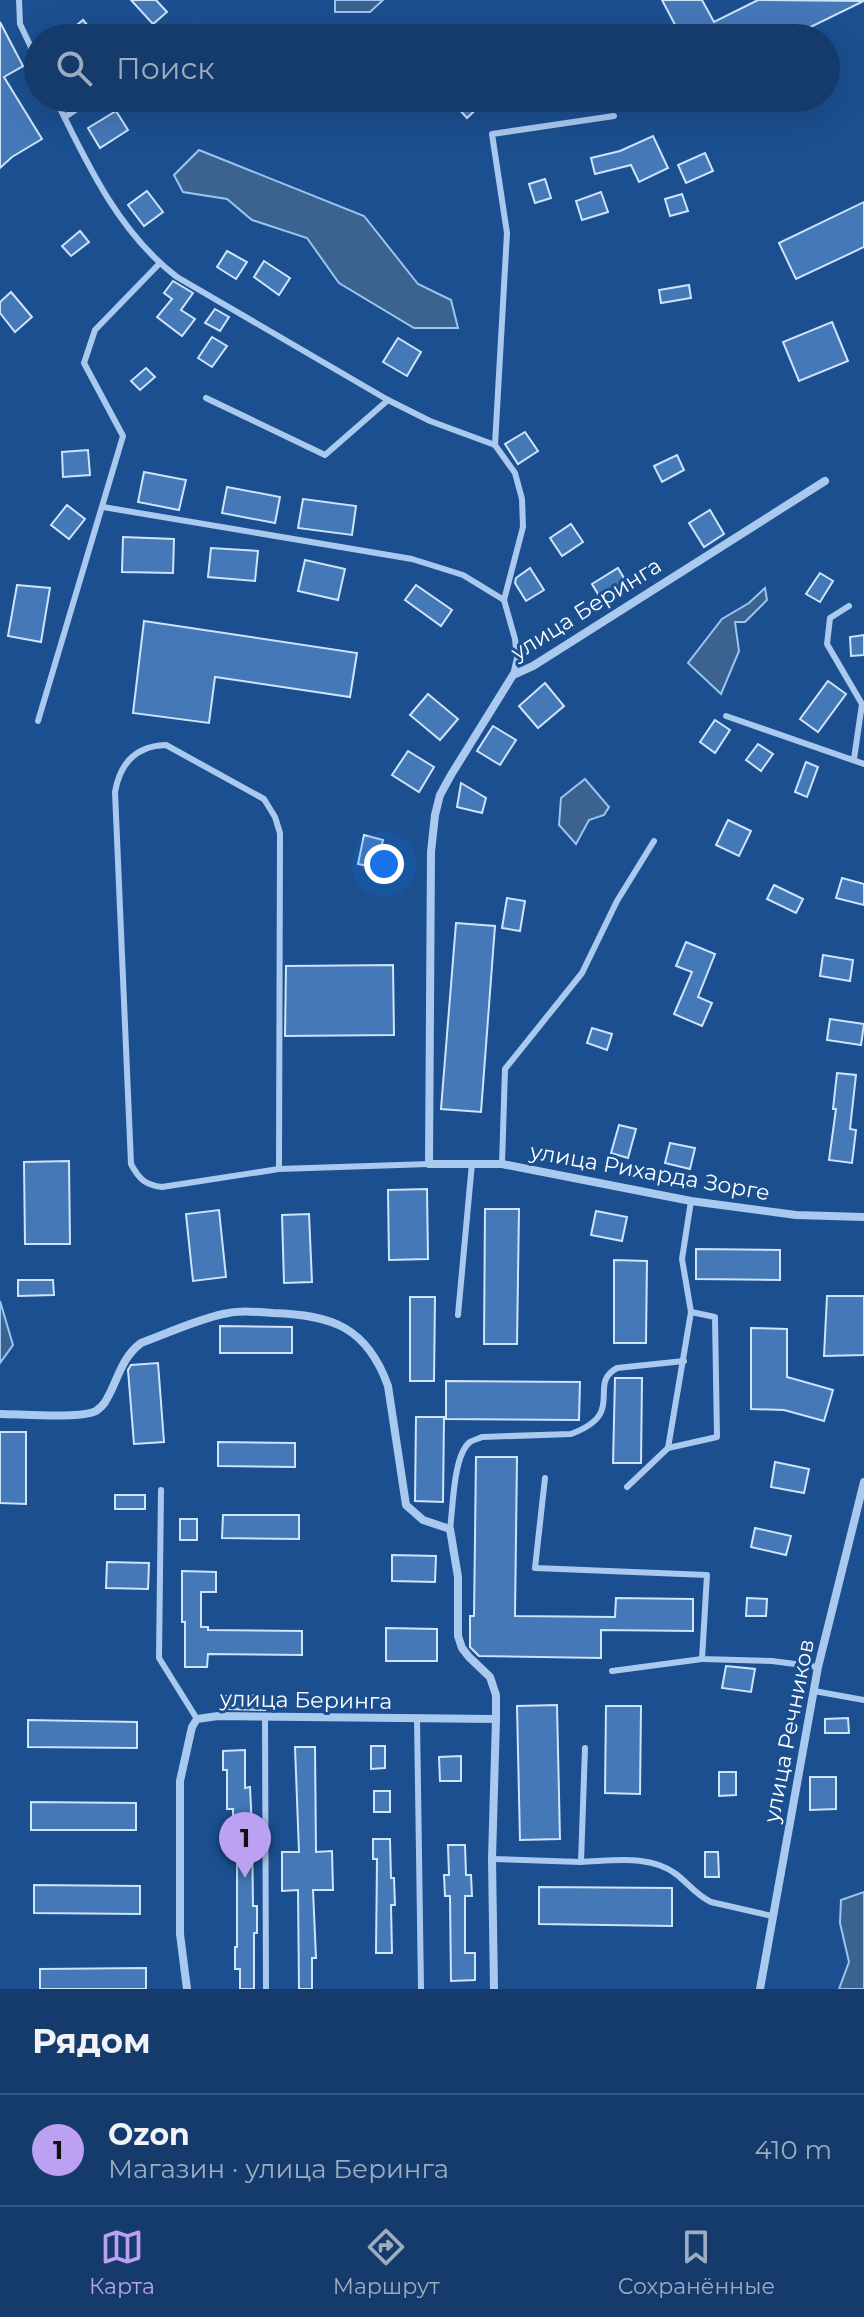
<!DOCTYPE html>
<html lang="ru">
<head>
<meta charset="utf-8">
<style>
  body { margin:0; font-family:Montserrat,sans-serif; background:#214673; color:#f1f3f6 }
  .you { position:absolute; left:384px; top:864px; width:28px; height:28px; margin:-20px; border:6px solid #fff; border-radius:50%; background:#1a73e8; box-shadow:0 0 0 12px #1a73e833 }
  .badge { display:grid; place-items:center; width:52px; height:52px; border-radius:50%; background:#bca0f2; color:#111; font-size:26px; font-weight:700 }
  .pin { position:absolute; translate:-50% -66px; filter:drop-shadow(0 2px 4px #0008) }
  .pin::after { content:''; position:absolute; top:42px; width:28px; height:24px; background:inherit; clip-path:polygon(0 0,100% 0,50% 100%) }
  .list { margin:0; padding:0; list-style:none }
  h2 { display:flex; justify-content:space-between; align-items:center; height:104px; margin:0; padding:0 32px; font-size:34px }
  h2 small { font-size:26px; font-weight:400; color:#9dadc1 }
  .list li { display:grid; grid-template-columns:52px 1fr auto; gap:24px; align-items:center; box-sizing:border-box; height:112px; padding:0 32px; border-top:2px solid #33557e }
  .list b { display:block; font-size:30px; white-space:nowrap }
  .list p { margin:0; font-size:26px; white-space:nowrap; color:#9dadc1 }
  .list em { font-size:26px; font-style:normal; color:#9dadc1 }
  .icon { flex:none; width:44px; height:44px; fill:none; stroke:currentColor; stroke-width:2; stroke-linecap:round; stroke-linejoin:round }
  .map { position:relative; flex:none; width:864px; height:1989px; overflow:hidden }
  .search { position:absolute; background:#143b6b; box-shadow:0 8px 32px #0002; left:24px; right:24px; top:24px; height:88px; display:flex; align-items:center; gap:20px; box-sizing:border-box; padding:0 28px; border-radius:44px; color:#9dadc1; font-size:30px }
  .sheet { height:216px; background:#143b6b }
  nav { display:flex; justify-content:space-around; align-items:center; box-sizing:border-box; height:112px; border-top:2px solid #33557e; background:#143b6b; font-size:22px; color:#9dadc1 }
  nav a { display:grid; justify-items:center; gap:4px }
  nav .on { color:#bca0f2 }
  .map>svg:first-child { display:block }
  .water { fill:#3c6290; stroke:#9cc4f0; stroke-width:2 }
  .building { fill:#4478b7; stroke:#cfe3fa; stroke-width:2 }
  .lines { fill:none; stroke-linecap:round; stroke-linejoin:round }
  .lane { stroke:#a9c9ee; stroke-width:6 }
  .street { stroke:#a9c9ee; stroke-width:8 }
  .labels { text-anchor:middle; dominant-baseline:central; stroke-width:6; stroke-linejoin:round; paint-order:stroke }
  .street-label { font-size:22px; fill:#fff; stroke:#1b4f8f }
</style>
</head>
<body>
<div class="map">
<svg width="864" height="1989" viewBox="0 0 864 1989">
  <rect width="100%" height="100%" fill="#1b4f8f"/>
  <g class="water">
    <path d="M335 0H383L370 12H335Z"/>
    <path d="M199 150 364 216 418 284 451 300 458 328H414L339 283 307 238 252 220 227 199 183 192 174 175Z"/>
    <path d="M765 588 767 600 745 622H735L739 651 721 694 688 663 722 619 749 603Z"/>
    <path d="M585 779 609 807 604 815 589 820 576 844 559 825 561 798Z"/>
    <path d="M0 1301 13 1345 0 1363Z"/>
    <path d="M864 1892V1989H839L849 1962 840 1923 841 1900Z"/>
  </g>
  <g class="building">
    <path d="M131 0H156L167 12 153 24Z"/>
    <path d="M662 0H702L714 22 758 0 864 1 788 38H682Z"/>
    <path d="M83 20 98 38H61Z"/>
    <path d="M0 22 23 66 4 77 42 139 12 157 0 168Z"/>
    <path d="M449 98H488L467 118Z"/>
    <path d="M116 111 128 130 100 148 88 128Z"/>
    <path d="M653 136 668 168 639 182 631 165 595 174 591 158 620 151Z"/>
    <path d="M705 153 713 171 686 183 678 165Z"/>
    <path d="M545 179 551 198 535 203 529 184Z"/>
    <path d="M147 191 163 212 144 226 128 205Z"/>
    <path d="M601 192 608 212 582 220 576 201Z"/>
    <path d="M682 194 688 211 670 216 665 199Z"/>
    <path d="M864 202V247L796 279 779 243Z"/>
    <path d="M80 231 89 242 71 256 62 246Z"/>
    <path d="M227 251 247 262 236 279 217 267Z"/>
    <path d="M264 261 290 278 279 295 254 277Z"/>
    <path d="M173 281 193 293 181 310 195 319 182 336 157 317 172 299 164 293Z"/>
    <path d="M689 285 691 298 661 303 659 290Z"/>
    <path d="M11 292 32 317 15 332 0 313V302Z"/>
    <path d="M215 309 229 317 220 331 205 323Z"/>
    <path d="M832 322 848 361 799 381 783 342Z"/>
    <path d="M212 337 227 346 212 367 198 358Z"/>
    <path d="M398 338 421 352 407 376 383 362Z"/>
    <path d="M146 368 155 377 140 390 131 381Z"/>
    <path d="M525 432 538 451 518 464 505 444Z"/>
    <path d="M88 450 90 475 63 477 62 452Z"/>
    <path d="M677 455 684 470 662 482 654 466Z"/>
    <path d="M144 472 186 480 179 510 138 502Z"/>
    <path d="M227 487 280 497 275 523 222 513Z"/>
    <path d="M303 499 356 506 352 535 298 528Z"/>
    <path d="M67 505 85 519 69 539 51 525Z"/>
    <path d="M710 510 724 534 704 547 689 523Z"/>
    <path d="M571 524 583 542 562 556 550 538Z"/>
    <path d="M123 537 174 539 173 573 122 572Z"/>
    <path d="M211 548 258 551 255 581 208 577Z"/>
    <path d="M305 560 345 569 338 600 298 591Z"/>
    <path d="M530 568 544 590 526 601 515 583 516 578Z"/>
    <path d="M618 568 627 583 601 599 592 584Z"/>
    <path d="M820 573 833 581 820 602 806 594Z"/>
    <path d="M17 585 50 588 41 642 8 636Z"/>
    <path d="M416 585 452 610 441 626 405 600Z"/>
    <path d="M144 621 357 653 350 697 215 677 209 723 133 713Z"/>
    <path d="M864 635V655L851 656 850 637Z"/>
    <path d="M828 681 846 694 818 732 800 719Z"/>
    <path d="M545 683 564 706 538 728 519 706Z"/>
    <path d="M428 694 458 719 440 740 410 715Z"/>
    <path d="M715 720 730 730 715 753 700 742Z"/>
    <path d="M493 726 516 740 500 765 477 751Z"/>
    <path d="M758 744 773 754 761 771 746 760Z"/>
    <path d="M408 751 434 767 419 792 392 775Z"/>
    <path d="M806 762 818 767 807 797 795 792Z"/>
    <path d="M461 783 486 798 482 813 457 807Z"/>
    <path d="M728 820 751 831 739 856 716 845Z"/>
    <path d="M364 835 383 840 377 868 358 864Z"/>
    <path d="M842 878 864 884V905L836 898Z"/>
    <path d="M774 885 803 899 796 913 767 899Z"/>
    <path d="M507 898 525 901 520 931 502 928Z"/>
    <path d="M456 923 495 926 481 1112 441 1109Z"/>
    <path d="M686 942 715 954 698 997 712 1003 702 1026 674 1014 692 972 676 966Z"/>
    <path d="M823 955 853 960 850 981 820 976Z"/>
    <path d="M393 965 394 1035 285 1036 286 966Z"/>
    <path d="M830 1019 864 1024 861 1045 827 1040Z"/>
    <path d="M592 1028 612 1034 607 1050 587 1043Z"/>
    <path d="M837 1073 856 1075 850 1129 856 1130 852 1163 829 1160 836 1109H833Z"/>
    <path d="M619 1125 636 1129 628 1158 611 1153Z"/>
    <path d="M670 1143 695 1148 690 1169 665 1163Z"/>
    <path d="M69 1161 70 1244H25L24 1162Z"/>
    <path d="M427 1189 428 1259 389 1260 388 1190Z"/>
    <path d="M485 1209H519L517 1344H484Z"/>
    <path d="M219 1210 226 1277 193 1281 186 1214Z"/>
    <path d="M596 1211 627 1217 622 1241 591 1235Z"/>
    <path d="M309 1214 312 1282 284 1283 282 1215Z"/>
    <path d="M696 1249 780 1250V1280L696 1279Z"/>
    <path d="M614 1260 647 1261 646 1343H614Z"/>
    <path d="M18 1280H53L54 1295 18 1296Z"/>
    <path d="M827 1296H864V1355L824 1356Z"/>
    <path d="M410 1297H435L434 1381H410Z"/>
    <path d="M220 1326 292 1327V1353H220Z"/>
    <path d="M751 1328 787 1329V1377L833 1390 824 1421 784 1410 751 1409Z"/>
    <path d="M158 1363 164 1442 134 1444 128 1370 131 1365Z"/>
    <path d="M615 1378H642L641 1463H613Z"/>
    <path d="M446 1381 580 1382 579 1420 446 1419Z"/>
    <path d="M416 1417H444L443 1502 415 1501Z"/>
    <path d="M0 1432H26V1504L0 1503Z"/>
    <path d="M218 1442 295 1443V1467L218 1466Z"/>
    <path d="M476 1457H517L515 1616 615 1617 616 1598 693 1599V1631L601 1630V1658L479 1656 470 1647V1616H474Z"/>
    <path d="M775 1462 809 1469 804 1493 771 1487Z"/>
    <rect x="115" y="1495" width="30" height="14"/>
    <path d="M223 1515H299V1539L222 1538Z"/>
    <rect x="180" y="1519" width="17" height="21"/>
    <path d="M755 1528 791 1536 786 1555 751 1547Z"/>
    <path d="M392 1555 436 1556 435 1582 392 1581Z"/>
    <path d="M107 1562 149 1563 148 1589 106 1588Z"/>
    <path d="M182 1571 216 1572V1592H201V1627H208V1630L302 1631V1655L208 1654 207 1667H185V1622H182Z"/>
    <path d="M747 1598 767 1599 766 1616H746Z"/>
    <path d="M386 1628 437 1629V1661H386Z"/>
    <path d="M726 1666 755 1669 751 1692 722 1688Z"/>
    <path d="M265 1695V1710L225 1709V1696Z"/>
    <path d="M557 1705 560 1839 520 1840 517 1706Z"/>
    <path d="M606 1706H641L640 1794 605 1793Z"/>
    <path d="M848 1718 849 1733H825V1719Z"/>
    <path d="M28 1720 137 1722V1748L28 1747Z"/>
    <path d="M371 1746H385V1768L371 1769Z"/>
    <path d="M295 1747H315L316 1852 332 1851 333 1890H313L316 1958H312V1989H299L298 1890 282 1891V1852H299Z"/>
    <path d="M245 1750V1788L250 1787 252 1828 253 1906H257V1933H254V1989H240V1969H235V1947H237V1849H233V1809H227V1770H223V1751Z"/>
    <path d="M461 1756V1781H440L439 1757Z"/>
    <path d="M719 1772H736V1795L719 1796Z"/>
    <path d="M810 1777H836V1809L810 1810Z"/>
    <rect x="374" y="1791" width="16" height="21"/>
    <path d="M31 1802 136 1803V1830H31Z"/>
    <path d="M373 1839H390L391 1878H394L395 1905H391L392 1953H376L377 1859H373Z"/>
    <path d="M448 1845H465L466 1875H471L472 1896H465V1953H475V1980L451 1981 450 1896H445L444 1875H449Z"/>
    <path d="M705 1852H718L719 1877H705Z"/>
    <path d="M34 1885 140 1886V1914L34 1913Z"/>
    <path d="M539 1887 672 1888V1926L539 1924Z"/>
    <path d="M146 1968V1989H40V1969Z"/>
  </g>
  <g class="lines">
    <g class="lane">
      <path d="M19 0 20 24 38 62"/>
      <path d="M180 38 197 27"/>
      <path d="M55 98C86 162 119 233 177 277L388 400 430 421 495 445 515 473 522 499 523 527 504 600 515 639 517 658 513 675"/>
      <path d="M65 117 93 98"/>
      <path d="M206 398 325 455 388 400"/>
      <path d="M495 445 507 233 492 134 614 116"/>
      <path d="M103 507 412 559 463 575 504 600"/>
      <path d="M849 606 830 618 827 644 862 704 854 759"/>
      <path d="M726 716 864 764"/>
      <path d="M38 721 123 436 84 363 95 330 159 264"/>
      <path d="M502 1164 505 1069 582 973 617 901 654 841"/>
      <path d="M279 1169 280 833 275 817 264 799 166 745C136 746 120 763 115 792L131 1164C139 1179 145 1185 162 1187L279 1169 429 1164"/>
      <path d="M458 1315 472 1163"/>
      <path d="M668 1448 717 1437 715 1317 691 1312"/>
      <path d="M545 1478 535 1568 707 1575 702 1659 772 1661 818 1667"/>
      <path d="M627 1487 668 1448 691 1312 682 1259 691 1201"/>
      <path d="M161 1490 159 1658 197 1719"/>
      <path d="M450 1529C453 1509 453 1455 470 1442 473 1440 478 1439 482 1437L571 1434C628 1413 586 1385 617 1368L684 1361"/>
      <path d="M612 1671 702 1659"/>
      <path d="M814 1691 864 1700"/>
      <path d="M265 1717 266 1989"/>
      <path d="M417 1719 421 1989"/>
      <path d="M585 1748 581 1862C612 1861 650 1854 676 1874 688 1883 696 1895 711 1902L772 1916"/>
      <path d="M492 1859 581 1862"/>
    </g>
    <g class="street">
      <path d="M825 481 533 666 513 675 451 775 440 795 435 815 431 852 429 1164H502L691 1201 796 1215 864 1217"/>
      <path d="M0 1414C20 1414 81 1419 96 1411 104 1406 107 1399 111 1391 120 1372 124 1356 141 1343 168 1333 196 1320 223 1314 240 1310 257 1312 273 1313 332 1315 367 1327 388 1386L406 1505 423 1520 450 1529 458 1577V1636L462 1648 469 1657 490 1677 496 1695V1719"/>
      <path d="M187 1989 180 1934V1781L192 1727 197 1719 218 1716 496 1719 492 1859 494 1989"/>
      <path d="M760 1989 818 1667 864 1482"/>
    </g>
  </g>
  <g class="labels">
    <g class="street-label">
      <text transform="translate(586 609) rotate(-32)">улица Беринга</text>
      <text transform="translate(650 1172) rotate(10)">улица Рихарда Зорге</text>
      <text transform="translate(306 1700) rotate(1)">улица Беринга</text>
      <text transform="translate(789 1731) rotate(-79)">улица Речников</text>
    </g>
  </g>
</svg>
<div class="you"></div>
<div class="pin badge" style="left:245px;top:1878px">1</div>
<div class="search"><svg class="icon" aria-label="search" viewBox="0 0 24 24"><circle cx="10" cy="10" r="6"/><path d="M15 15l6 6"/></svg>Поиск</div>
</div>
<section class="sheet">
<h2>Рядом<small></small></h2>
<ul class="list">
<li><span class="badge">1</span><div><b>Ozon</b><p>Магазин · улица Беринга</p></div><em>410 m</em></li>
</ul>
</section>
<nav>
<a class="on"><svg class="icon" aria-label="map" viewBox="0 0 24 24"><path d="M3 6l6-2 6 2 6-2v14l-6 2-6-2-6 2zM9 4v14M15 6v14"/></svg>Карта</a>
<a><svg class="icon" aria-label="directions" viewBox="0 0 24 24"><path d="M12 3l9 9-9 9-9-9zM9 14v-3h6M13 9l2 2-2 2"/></svg>Маршрут</a>
<a><svg class="icon" aria-label="saved" viewBox="0 0 24 24"><path d="M7 4h10v16l-5-4-5 4z"/></svg>Сохранённые</a>
</nav>
</body>
</html>
